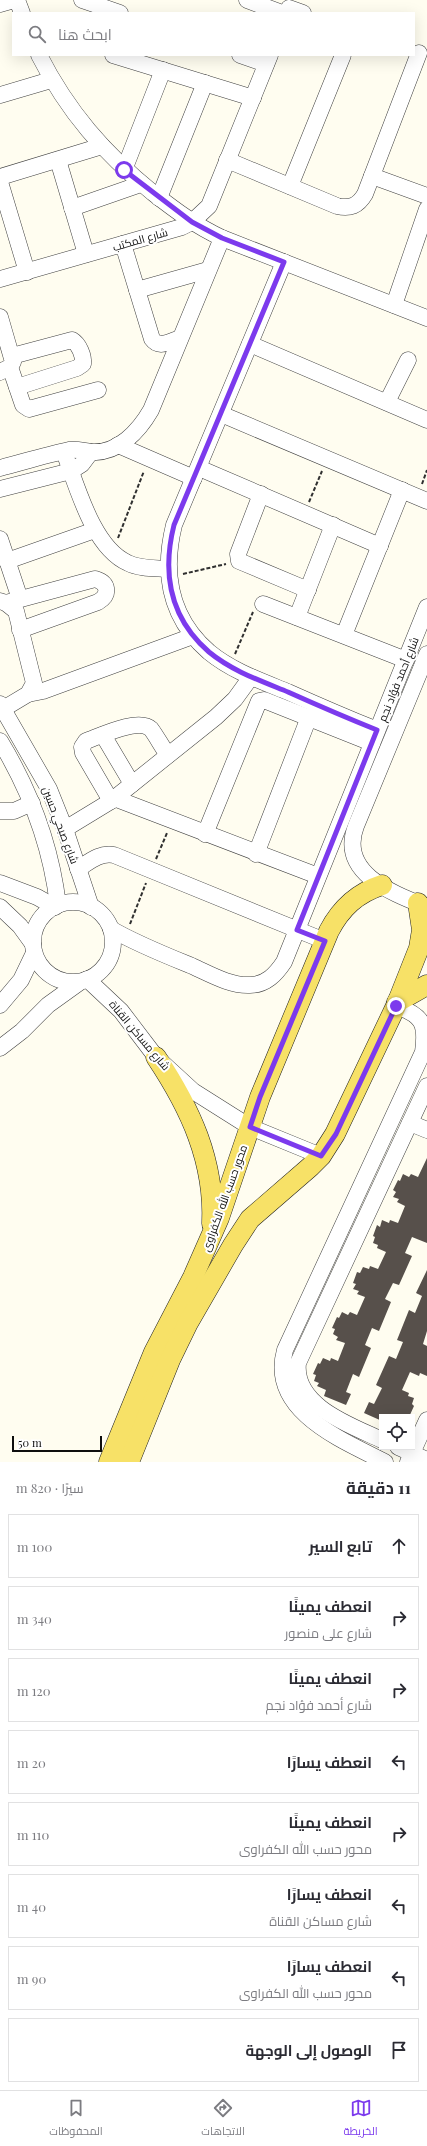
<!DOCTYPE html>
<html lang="ar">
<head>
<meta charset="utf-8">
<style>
  body { margin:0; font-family:"Playfair Display",Cairo,serif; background:#f7f7f7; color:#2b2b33; direction:rtl }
  .controls { position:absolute; right:12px; bottom:12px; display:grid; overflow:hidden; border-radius:0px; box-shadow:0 4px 16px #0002 }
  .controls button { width:36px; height:36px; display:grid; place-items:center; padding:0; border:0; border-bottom:1px solid #e1e1e2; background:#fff; color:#2b2b33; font:20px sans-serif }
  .scale { position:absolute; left:12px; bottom:10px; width:90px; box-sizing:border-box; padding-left:4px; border:2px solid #0e0e0e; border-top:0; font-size:11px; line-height:14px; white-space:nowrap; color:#0e0e0e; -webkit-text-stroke:3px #fff; paint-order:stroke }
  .stop { position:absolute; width:12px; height:12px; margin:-9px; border:3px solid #7c3aed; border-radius:50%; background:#fff }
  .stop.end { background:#7c3aed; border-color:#fff; box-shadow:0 1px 4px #0008 }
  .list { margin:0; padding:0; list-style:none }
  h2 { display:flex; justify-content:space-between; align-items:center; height:52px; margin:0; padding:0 16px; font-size:17px }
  h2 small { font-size:13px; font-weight:400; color:#7c7c81 }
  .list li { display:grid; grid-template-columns:26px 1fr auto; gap:12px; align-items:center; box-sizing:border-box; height:64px; margin:0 8px 8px; padding:0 8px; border:1px solid #e1e1e2; border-radius:0px }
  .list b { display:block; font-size:15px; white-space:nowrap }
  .list p { margin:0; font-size:13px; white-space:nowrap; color:#7c7c81 }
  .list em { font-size:13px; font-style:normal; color:#7c7c81 }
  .icon { flex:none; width:22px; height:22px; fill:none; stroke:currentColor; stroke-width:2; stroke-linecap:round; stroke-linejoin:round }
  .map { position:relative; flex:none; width:427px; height:1462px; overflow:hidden; direction:ltr }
  .search { position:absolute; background:#fff; box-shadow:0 4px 16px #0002; left:12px; right:12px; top:12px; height:44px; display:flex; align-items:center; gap:10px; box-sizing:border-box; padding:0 14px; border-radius:0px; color:#7c7c81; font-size:15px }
  .sheet { height:628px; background:#fff }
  nav { display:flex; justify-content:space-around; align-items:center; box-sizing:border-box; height:56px; border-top:1px solid #e1e1e2; background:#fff; font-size:11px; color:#7c7c81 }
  nav a { display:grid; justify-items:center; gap:2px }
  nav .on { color:#7c3aed }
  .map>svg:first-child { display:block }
  .building { fill:#57504b }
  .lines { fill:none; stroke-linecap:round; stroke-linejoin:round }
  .minor-casing { stroke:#414141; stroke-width:17 }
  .major-casing { stroke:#1f1f1f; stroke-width:21 }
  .path { stroke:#303030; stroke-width:2; stroke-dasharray:4 2; stroke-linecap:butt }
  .minor { stroke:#fff; stroke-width:16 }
  .major { stroke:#f7e167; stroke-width:20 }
  .route { stroke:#7c3aed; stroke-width:5 }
  .labels { text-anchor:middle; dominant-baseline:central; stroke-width:4; stroke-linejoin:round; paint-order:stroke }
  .street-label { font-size:11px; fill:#0e0e0e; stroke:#fff }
</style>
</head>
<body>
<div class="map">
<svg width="427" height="1462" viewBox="0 0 427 1462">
  <rect width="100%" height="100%" fill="#fffdf0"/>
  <g class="building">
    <path d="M427 1158V1243L412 1237 405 1253 412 1256 399 1285 393 1283 385 1299 391 1302 379 1331 372 1328 365 1345 371 1348 359 1377 353 1374 346 1392 351 1394 346 1405 324 1396 326 1390 317 1386 319 1383 314 1381 316 1375 313 1374 318 1363 320 1364 323 1358 330 1361 331 1358 338 1361 345 1343 336 1340 338 1337 333 1334 335 1329 332 1328 337 1317 339 1318 342 1312 348 1315 350 1312 357 1315 365 1297 357 1294 359 1291 353 1289 356 1284 353 1283 357 1272 360 1273 363 1267 369 1269 370 1266 378 1269 386 1252 377 1248 378 1245 373 1243 375 1237 373 1236 377 1225 380 1227 382 1220 389 1223 390 1220 398 1223 405 1206 397 1202 399 1199 393 1197 396 1192 393 1190 398 1180 400 1181 403 1174 409 1177 411 1174 418 1177Z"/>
    <path d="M427 1270V1331L423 1344 427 1346V1376L420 1373 419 1376 410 1372 402 1390 409 1393 408 1396 414 1398 412 1404 414 1406 409 1417H382V1421L364 1413 369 1402 374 1404 382 1388 376 1385 389 1356 396 1359 403 1342 397 1340 409 1310 415 1313 422 1296 416 1293Z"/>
  </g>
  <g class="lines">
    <defs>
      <g id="minor">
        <path d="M17 0 22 13"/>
        <path d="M82 0 120 13"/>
        <path d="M247 0 282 13"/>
        <path d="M0 4 14 0"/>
        <path d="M289 8 303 13"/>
        <path d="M39 55C68 112 104 153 153 193 175 210 196 226 222 238L427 318"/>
        <path d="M113 55 253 98"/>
        <path d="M240 55 266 64"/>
        <path d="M0 95 51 80"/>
        <path d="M58 160 86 254"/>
        <path d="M227 160 337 206C350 209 358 206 365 194L419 53"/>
        <path d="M124 170 163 70"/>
        <path d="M372 176 427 196"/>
        <path d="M0 177 102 146"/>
        <path d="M0 182 27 272"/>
        <path d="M290 186 343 55"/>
        <path d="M159 198 205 83"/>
        <path d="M72 208 141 184"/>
        <path d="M123 244 152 339C159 349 171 341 180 338"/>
        <path d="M284 262 174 525C162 574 170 618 209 652 232 671 261 681 288 692 317 705 347 718 377 730"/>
        <path d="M0 279 182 227 192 222 209 206 270 55"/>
        <path d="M137 290 208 270"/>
        <path d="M394 305 427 209"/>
        <path d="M0 317 13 362 10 367 0 372"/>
        <path d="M250 344 427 420"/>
        <path d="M12 356 72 340C79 344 84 356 83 364L77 368 17 387"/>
        <path d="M10 367 23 405 29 409 98 390"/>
        <path d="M387 402 408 360"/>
        <path d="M221 414 427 501"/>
        <path d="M118 445 194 478"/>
        <path d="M64 452C77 486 93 548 128 563 140 569 155 568 168 569"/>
        <path d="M0 468C23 462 46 455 69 450 77 449 83 451 91 452 118 454 139 431 151 410L222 238"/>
        <path d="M199 468 380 546"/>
        <path d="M0 489 71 471 82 464 91 452"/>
        <path d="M261 494 238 554 239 561 308 590"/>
        <path d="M0 539 20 599"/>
        <path d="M7 561 95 530"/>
        <path d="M0 601 6 603 16 611 34 683 28 694 3 709"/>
        <path d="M6 603 95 579C109 583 110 595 98 602L20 630"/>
        <path d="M263 604 406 660"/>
        <path d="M297 617 333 525"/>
        <path d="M344 635 402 490"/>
        <path d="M427 654 356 826C338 873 392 893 427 907"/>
        <path d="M28 694 43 691 193 636"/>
        <path d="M0 704 49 789 65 829 91 907"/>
        <path d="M103 735 132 784"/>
        <path d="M0 741C31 792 51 846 58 905"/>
        <path d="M114 798 318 876"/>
        <path d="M111 801 83 753 82 747 86 741C100 736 139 717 151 729 157 737 162 747 168 755"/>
        <path d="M0 811H14L32 803"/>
        <path d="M65 829 111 801 216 717 235 699 251 677"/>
        <path d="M205 834 259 701 264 700 372 743"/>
        <path d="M256 854 309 717"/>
        <path d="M78 869C89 862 100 852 114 855L325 941"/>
        <path d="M0 883 37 897 55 907"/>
        <circle cx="73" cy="942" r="40"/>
        <path d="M0 907 20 926 33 944"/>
        <path d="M111 929C137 944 165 955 192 966 210 974 230 986 250 985 266 985 276 974 284 962L427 607"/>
        <path d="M87 979 121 1011 156 1057 193 1091 250 1127 321 1156"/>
        <path d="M0 1005 21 980 34 953"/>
        <path d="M0 1048 22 1031 48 1005 80 982"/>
        <path d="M410 1123 427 1130"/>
        <path d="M382 1440C352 1426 293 1406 298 1363L427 1086"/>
        <path d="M398 1447 427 1460"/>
        <path d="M385 1462C342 1440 268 1411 285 1350L423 1052C427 1023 422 1015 396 1006"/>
        <path d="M408 1462 427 1420"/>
      </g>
      <g id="major">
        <path d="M397 1002 427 985"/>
        <path d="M156 1057C190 1108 215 1161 212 1224"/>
        <path d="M109 1462 154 1352 193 1277 219 1218 260 1097 329 931C341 908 357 893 382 885"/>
        <path d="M129 1462 170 1360 188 1323 233 1245 250 1219 310 1167 321 1156 335 1134 396 1006 419 948 422 930 418 903"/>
      </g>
    </defs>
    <use href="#minor" class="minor-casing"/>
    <use href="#major" class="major-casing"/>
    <g class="path">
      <path d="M422 484 427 470"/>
      <path d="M309 502 322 471"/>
      <path d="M118 538 144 471"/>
      <path d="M183 574 226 564"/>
      <path d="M235 654 253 612"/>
      <path d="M156 859 167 833"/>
      <path d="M130 924 146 883"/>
    </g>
    <use href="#minor" class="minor"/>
    <use href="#major" class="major"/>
  </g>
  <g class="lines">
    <path class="route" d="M124 170 192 222 222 238 284 262 174 525C162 573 170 618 209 652 232 671 261 681 288 692 317 705 347 718 377 730L297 930 325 941 260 1097 250 1127 321 1156 336 1134 396 1006"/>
  </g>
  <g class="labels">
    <g class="street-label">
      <text transform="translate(140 239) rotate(-16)">شارع المكتب</text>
      <text transform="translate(398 679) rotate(-68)">شارع أحمد فؤاد نجم</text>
      <text transform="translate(61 825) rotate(69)">شارع صبحي حسين</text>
      <text transform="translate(140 1035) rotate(50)">شارع مساكن القناة</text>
      <text transform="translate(224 1198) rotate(-70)">محور حسب الله الكفراوى</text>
    </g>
  </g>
</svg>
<div class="controls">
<button><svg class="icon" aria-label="locate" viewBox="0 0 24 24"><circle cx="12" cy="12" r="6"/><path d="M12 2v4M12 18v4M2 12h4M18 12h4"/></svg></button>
</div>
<div class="scale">50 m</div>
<div class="stop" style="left:124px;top:170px"></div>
<div class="stop end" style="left:396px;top:1006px"></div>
<div class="search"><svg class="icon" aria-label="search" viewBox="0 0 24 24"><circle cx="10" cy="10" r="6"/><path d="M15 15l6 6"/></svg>ابحث هنا</div>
</div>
<section class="sheet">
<h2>11 دقيقة<small>سيرًا · 820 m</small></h2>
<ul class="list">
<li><svg class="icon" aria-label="ahead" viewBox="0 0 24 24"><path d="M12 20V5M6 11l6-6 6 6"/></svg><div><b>تابع السير</b></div><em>100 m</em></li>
<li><svg class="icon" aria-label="right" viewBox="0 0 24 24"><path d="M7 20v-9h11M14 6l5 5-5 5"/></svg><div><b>انعطف يمينًا</b><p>شارع على منصور</p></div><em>340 m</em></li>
<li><svg class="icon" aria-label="right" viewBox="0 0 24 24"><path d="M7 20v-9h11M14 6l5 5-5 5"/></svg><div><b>انعطف يمينًا</b><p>شارع أحمد فؤاد نجم</p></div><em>120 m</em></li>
<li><svg class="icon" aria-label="left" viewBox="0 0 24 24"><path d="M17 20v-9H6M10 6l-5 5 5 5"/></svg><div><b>انعطف يسارًا</b></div><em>20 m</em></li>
<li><svg class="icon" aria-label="right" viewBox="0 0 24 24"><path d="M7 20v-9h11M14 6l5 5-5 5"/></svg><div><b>انعطف يمينًا</b><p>محور حسب الله الكفراوى</p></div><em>110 m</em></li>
<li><svg class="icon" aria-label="left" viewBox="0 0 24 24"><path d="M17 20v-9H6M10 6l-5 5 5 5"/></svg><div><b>انعطف يسارًا</b><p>شارع مساكن القناة</p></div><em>40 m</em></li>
<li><svg class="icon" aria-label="left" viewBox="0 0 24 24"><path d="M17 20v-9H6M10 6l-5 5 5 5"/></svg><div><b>انعطف يسارًا</b><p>محور حسب الله الكفراوى</p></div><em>90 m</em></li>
<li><svg class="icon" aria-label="arrive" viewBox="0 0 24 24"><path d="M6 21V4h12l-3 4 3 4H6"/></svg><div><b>الوصول إلى الوجهة</b></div></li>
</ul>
</section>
<nav>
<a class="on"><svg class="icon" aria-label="map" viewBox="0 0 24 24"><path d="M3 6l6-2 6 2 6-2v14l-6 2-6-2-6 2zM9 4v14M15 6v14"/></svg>الخريطة</a>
<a><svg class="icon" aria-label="directions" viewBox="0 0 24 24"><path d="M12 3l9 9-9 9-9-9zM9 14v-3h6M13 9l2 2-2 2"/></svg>الاتجاهات</a>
<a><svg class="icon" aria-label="saved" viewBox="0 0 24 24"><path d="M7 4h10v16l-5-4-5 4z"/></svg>المحفوظات</a>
</nav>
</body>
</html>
